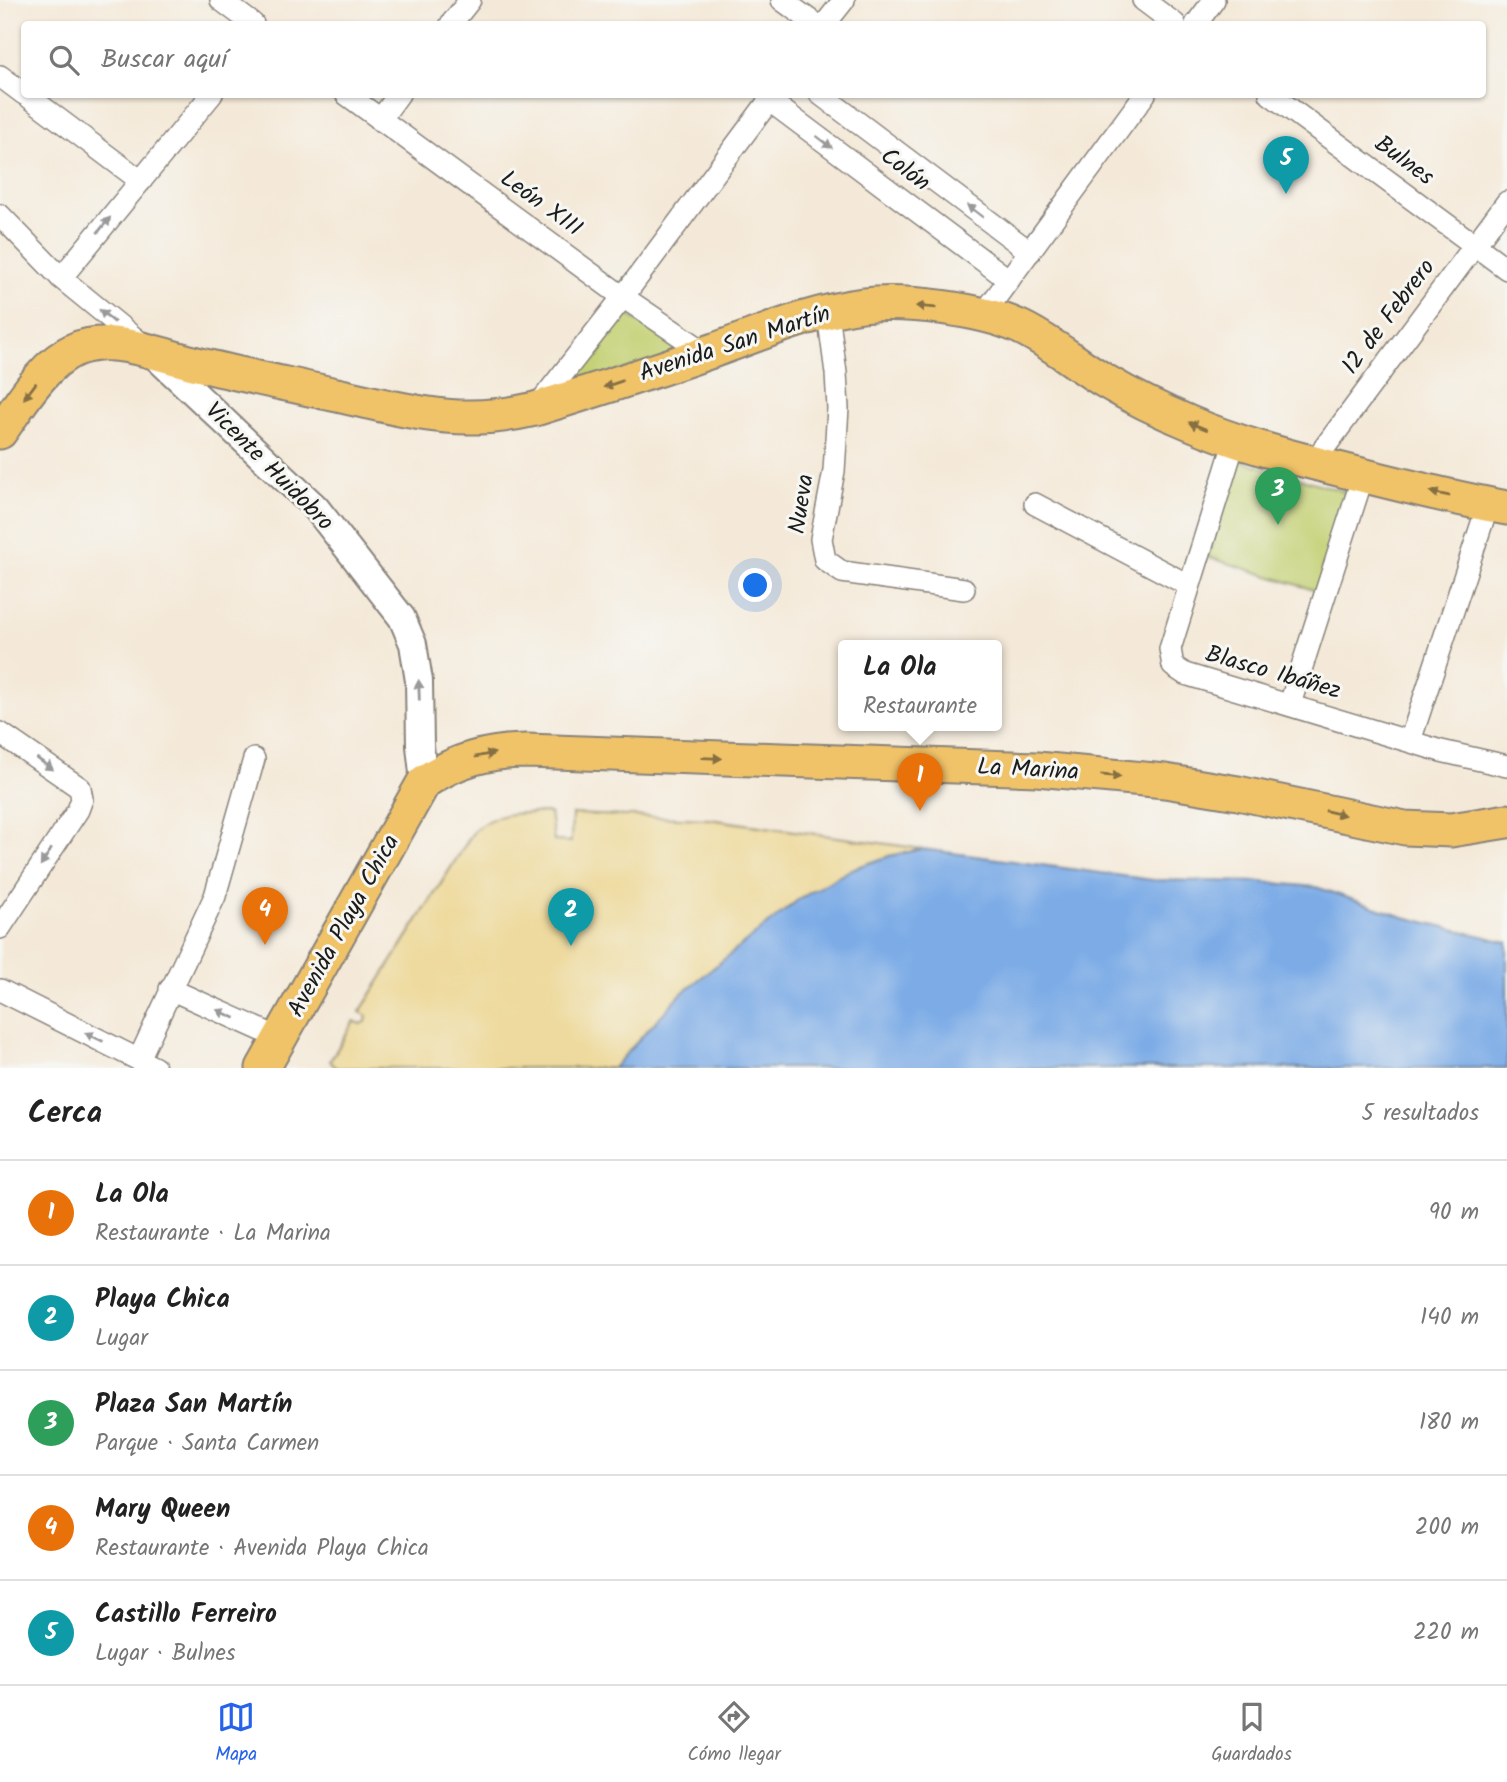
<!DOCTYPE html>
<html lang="es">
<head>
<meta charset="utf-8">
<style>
  body { margin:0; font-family:Kalam,sans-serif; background:#f6f6f6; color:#222 }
  .you { position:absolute; left:756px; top:586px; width:24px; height:24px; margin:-18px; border:5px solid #fff; border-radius:50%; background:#1a73e8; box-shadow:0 0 0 10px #1a73e833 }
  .badge { display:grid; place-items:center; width:46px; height:46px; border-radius:50%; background:#2563eb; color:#fff; font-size:23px; font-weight:700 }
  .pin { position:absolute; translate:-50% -58px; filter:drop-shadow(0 2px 4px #0008) }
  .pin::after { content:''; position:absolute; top:37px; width:24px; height:21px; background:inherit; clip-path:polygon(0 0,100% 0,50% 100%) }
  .popup { position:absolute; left:838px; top:640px; width:164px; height:91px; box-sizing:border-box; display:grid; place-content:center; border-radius:7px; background:#fff; filter:drop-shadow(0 2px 5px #0005); font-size:23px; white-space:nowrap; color:#767676 }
  .popup b { font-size:26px; color:#222 }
  .popup::after { content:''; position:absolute; left:50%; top:100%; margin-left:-14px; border:14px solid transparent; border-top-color:#fff }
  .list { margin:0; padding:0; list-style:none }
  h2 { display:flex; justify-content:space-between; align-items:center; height:91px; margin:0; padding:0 28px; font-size:30px }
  h2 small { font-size:23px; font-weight:400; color:#767676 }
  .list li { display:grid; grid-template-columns:46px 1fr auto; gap:21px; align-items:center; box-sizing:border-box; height:105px; padding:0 28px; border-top:2px solid #e0e0e0 }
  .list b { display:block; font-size:26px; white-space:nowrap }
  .list p { margin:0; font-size:23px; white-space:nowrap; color:#767676 }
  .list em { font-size:23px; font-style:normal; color:#767676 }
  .icon { flex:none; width:38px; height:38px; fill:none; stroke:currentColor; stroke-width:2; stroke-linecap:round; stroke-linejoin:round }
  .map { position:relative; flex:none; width:1507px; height:1068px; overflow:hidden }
  .search { position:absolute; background:#fff; box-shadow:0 2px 5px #0004; left:21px; right:21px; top:21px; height:77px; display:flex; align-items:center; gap:18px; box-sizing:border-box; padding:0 24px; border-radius:7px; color:#767676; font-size:26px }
  .sheet { height:616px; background:#fff }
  nav { display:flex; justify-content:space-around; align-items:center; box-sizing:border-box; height:98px; border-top:2px solid #e0e0e0; background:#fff; font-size:19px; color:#767676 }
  nav a { display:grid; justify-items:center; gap:4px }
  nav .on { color:#2563eb }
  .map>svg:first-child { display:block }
  .green { fill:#c3d072; stroke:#707647; stroke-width:2 }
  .sand { fill:#eeda9e; stroke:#857b5d; stroke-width:2 }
  .water { fill:#7babe6; stroke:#4c6481; stroke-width:2 }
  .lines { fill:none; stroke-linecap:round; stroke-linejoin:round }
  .minor-casing { stroke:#88827a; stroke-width:24 }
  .tertiary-casing { stroke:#88827a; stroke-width:30 }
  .primary-casing { stroke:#88827a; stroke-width:37 }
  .minor { stroke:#fff; stroke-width:21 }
  .tertiary { stroke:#fff; stroke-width:26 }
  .primary { stroke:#f1c369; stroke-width:33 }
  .oneway { fill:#999 }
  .oneway2 { fill:#867042 }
  .labels { text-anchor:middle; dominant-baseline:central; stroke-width:6; stroke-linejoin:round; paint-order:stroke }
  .street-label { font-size:24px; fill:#1c1c1c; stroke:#f6f6f2 }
</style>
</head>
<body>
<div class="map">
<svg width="1507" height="1068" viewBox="0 0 1507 1068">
  <rect width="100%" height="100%" fill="#f6f6f2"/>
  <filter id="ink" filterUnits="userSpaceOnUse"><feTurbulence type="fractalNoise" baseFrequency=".0143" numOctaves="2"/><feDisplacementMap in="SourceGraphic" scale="14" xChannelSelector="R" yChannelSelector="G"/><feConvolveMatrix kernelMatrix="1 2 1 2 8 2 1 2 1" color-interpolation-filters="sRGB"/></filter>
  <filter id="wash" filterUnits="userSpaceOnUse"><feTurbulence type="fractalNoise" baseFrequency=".00686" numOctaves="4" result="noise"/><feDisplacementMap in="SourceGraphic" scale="28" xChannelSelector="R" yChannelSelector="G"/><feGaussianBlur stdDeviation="1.57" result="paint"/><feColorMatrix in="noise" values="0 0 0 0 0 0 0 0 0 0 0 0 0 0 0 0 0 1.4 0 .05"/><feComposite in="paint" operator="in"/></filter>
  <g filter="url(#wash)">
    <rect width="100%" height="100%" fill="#f4e9d8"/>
    <g class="green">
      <path d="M624 312 685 353 558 396Z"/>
      <path d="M1235 459 1349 493 1317 591 1208 557Z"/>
    </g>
    <path class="sand" d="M550 813 554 841 571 842 572 814 709 819 923 849 889 856 682 993 613 1068H336L330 1061 354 1021 361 1024 366 1022 367 1016 360 1012 474 831C496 810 522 813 550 813Z"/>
    <path class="water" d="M923 849 1153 880 1262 882 1316 887 1404 917 1507 942V1068H613L682 993 799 899 852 869 889 856Z"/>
  </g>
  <g filter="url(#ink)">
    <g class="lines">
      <defs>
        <g id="minor">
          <path d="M221 0 253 24"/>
          <path d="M782 0 815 24"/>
          <path d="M1143 0 1175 24"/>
          <path d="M451 24 470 0"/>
          <path d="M825 24 844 0"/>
          <path d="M1196 24 1214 0"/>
          <path d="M0 76 24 94"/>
          <path d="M25 94 141 181"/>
          <path d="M346 94 623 297 706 353"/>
          <path d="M820 94 1030 252"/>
          <path d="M1270 94 1507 269"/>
          <path d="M770 101 1009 280"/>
          <path d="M380 120 399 94"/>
          <path d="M0 215 61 278 143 345"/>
          <path d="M61 278 212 94"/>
          <path d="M828 313 836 373 838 408 834 471 821 539 825 560 842 572 964 589"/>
          <path d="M983 315 1145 94"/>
          <path d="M536 408 623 297 774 94"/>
          <path d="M1235 440 1170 649 1173 666 1185 674 1441 751 1507 766"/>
          <path d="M1313 463 1507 202"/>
          <path d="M1035 504 1188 585"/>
          <path d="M1290 704 1363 476"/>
          <path d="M0 733 80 788 82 799 78 810 0 928"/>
          <path d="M1410 741 1488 505"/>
          <path d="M170 989 281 1039"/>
          <path d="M0 990 155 1068"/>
          <path d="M139 1059 215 896 254 759"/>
        </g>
        <path id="tertiary" d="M152 353 316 508 402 618 413 644 419 681 420 746 424 782"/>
        <g id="primary">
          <path d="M0 432C19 406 43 364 74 350 111 333 159 355 197 364 242 375 287 384 332 394 407 410 457 428 535 409 593 391 650 373 706 353 758 335 809 312 863 305 905 300 981 309 1020 327 1050 341 1076 364 1105 381 1132 397 1161 411 1190 423 1239 444 1290 457 1342 470 1397 484 1451 498 1507 508"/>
          <path d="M263 1068 424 782C456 760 488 751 527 751L1037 769 1165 781 1238 793 1405 828 1451 830 1507 821"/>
        </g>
      </defs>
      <use href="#minor" class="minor-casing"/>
      <use href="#tertiary" class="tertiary-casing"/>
      <use href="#primary" class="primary-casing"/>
      <use href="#minor" class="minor"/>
      <use href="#tertiary" class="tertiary"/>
      <use href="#primary" class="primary"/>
    </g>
    <defs><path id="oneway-solid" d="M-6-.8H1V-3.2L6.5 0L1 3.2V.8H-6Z" transform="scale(1.75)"/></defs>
    <g class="oneway">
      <use href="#oneway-solid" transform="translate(824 142) rotate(37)"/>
      <use href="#oneway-solid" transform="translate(975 211) rotate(-143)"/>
      <use href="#oneway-solid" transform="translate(104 225) rotate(-51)"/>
      <use href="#oneway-solid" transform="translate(107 316) rotate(-140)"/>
      <use href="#oneway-solid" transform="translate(419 690) rotate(-92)"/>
      <use href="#oneway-solid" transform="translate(45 764) rotate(35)"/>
      <use href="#oneway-solid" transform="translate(46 857) rotate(123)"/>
      <use href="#oneway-solid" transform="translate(226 1014) rotate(-156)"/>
      <use href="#oneway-solid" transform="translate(94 1037) rotate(-154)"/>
    </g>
    <g class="oneway2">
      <use href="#oneway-solid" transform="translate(926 307) rotate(-175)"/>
      <use href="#oneway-solid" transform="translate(613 384) rotate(161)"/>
      <use href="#oneway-solid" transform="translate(30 391) rotate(127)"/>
      <use href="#oneway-solid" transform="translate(1198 426) rotate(-158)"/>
      <use href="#oneway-solid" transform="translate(1440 494) rotate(-168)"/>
      <use href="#oneway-solid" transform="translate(485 755) rotate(-11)"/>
      <use href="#oneway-solid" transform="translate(712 758) rotate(2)"/>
      <use href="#oneway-solid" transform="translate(1111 776) rotate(6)"/>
      <use href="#oneway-solid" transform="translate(1335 813) rotate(13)"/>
    </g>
  </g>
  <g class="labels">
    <g class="street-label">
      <text transform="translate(1404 161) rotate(36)">Bulnes</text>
      <text transform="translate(905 170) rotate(37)">Colón</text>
      <text transform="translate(541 204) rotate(36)">León XIII</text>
      <text transform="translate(1389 317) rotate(-53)">12 de Febrero</text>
      <text transform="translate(735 344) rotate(-18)">Avenida San Martín</text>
      <text transform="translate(269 467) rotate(45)">Vicente Huidobro</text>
      <text transform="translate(802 504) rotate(-81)">Nueva</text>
      <text transform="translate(1273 673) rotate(16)">Blasco Ibáñez</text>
      <text transform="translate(1028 770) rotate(3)">La Marina</text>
      <text transform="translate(344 926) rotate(-61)">Avenida Playa Chica</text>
    </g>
  </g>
</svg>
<div class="you"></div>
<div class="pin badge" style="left:920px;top:811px;background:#e8710a">1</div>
<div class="popup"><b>La Ola</b>Restaurante</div>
<div class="pin badge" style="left:571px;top:946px;background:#0f9aa8">2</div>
<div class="pin badge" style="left:1278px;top:525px;background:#2e9e5b">3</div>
<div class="pin badge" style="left:265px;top:945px;background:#e8710a">4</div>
<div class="pin badge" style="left:1286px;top:194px;background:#0f9aa8">5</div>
<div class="search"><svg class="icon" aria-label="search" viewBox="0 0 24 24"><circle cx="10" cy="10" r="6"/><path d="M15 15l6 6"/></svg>Buscar aquí</div>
</div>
<section class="sheet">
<h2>Cerca<small>5 resultados</small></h2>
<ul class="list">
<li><span class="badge" style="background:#e8710a">1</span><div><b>La Ola</b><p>Restaurante · La Marina</p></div><em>90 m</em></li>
<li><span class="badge" style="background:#0f9aa8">2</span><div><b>Playa Chica</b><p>Lugar</p></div><em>140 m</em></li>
<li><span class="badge" style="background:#2e9e5b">3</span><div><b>Plaza San Martín</b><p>Parque · Santa Carmen</p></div><em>180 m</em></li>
<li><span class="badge" style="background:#e8710a">4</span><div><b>Mary Queen</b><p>Restaurante · Avenida Playa Chica</p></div><em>200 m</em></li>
<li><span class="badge" style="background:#0f9aa8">5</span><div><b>Castillo Ferreiro</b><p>Lugar · Bulnes</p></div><em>220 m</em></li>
</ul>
</section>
<nav>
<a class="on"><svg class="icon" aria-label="map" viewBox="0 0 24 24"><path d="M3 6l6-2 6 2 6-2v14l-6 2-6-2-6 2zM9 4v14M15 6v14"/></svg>Mapa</a>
<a><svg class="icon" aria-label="directions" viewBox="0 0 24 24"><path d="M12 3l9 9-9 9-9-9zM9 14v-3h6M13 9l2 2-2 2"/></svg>Cómo llegar</a>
<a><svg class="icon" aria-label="saved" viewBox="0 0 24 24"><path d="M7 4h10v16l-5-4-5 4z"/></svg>Guardados</a>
</nav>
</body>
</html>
